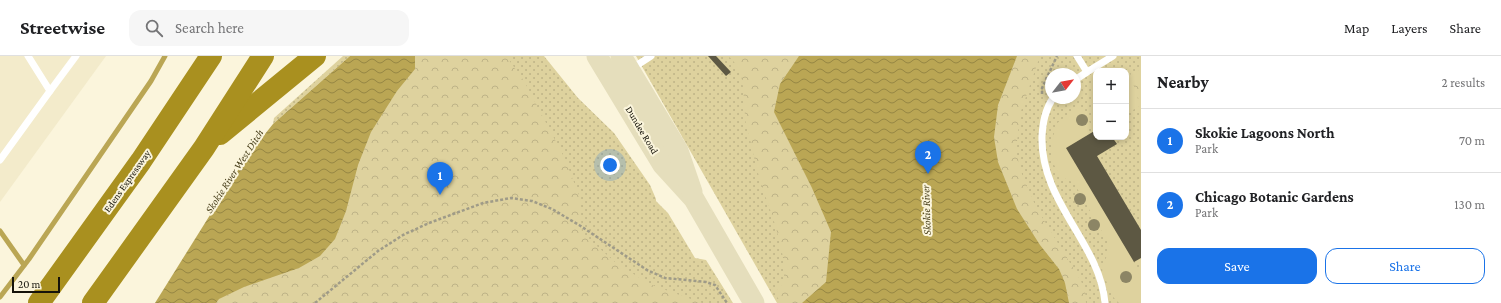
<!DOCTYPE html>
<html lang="en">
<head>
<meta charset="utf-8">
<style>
  body { margin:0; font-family:"Crimson Pro",serif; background:#f6f6f6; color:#202124 }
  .controls { position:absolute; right:12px; top:12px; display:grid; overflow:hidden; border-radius:8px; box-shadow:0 2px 6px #0003 }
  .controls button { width:36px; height:36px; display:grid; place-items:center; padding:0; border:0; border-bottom:1px solid #e0e0e0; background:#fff; color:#202124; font:20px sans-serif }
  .compass { position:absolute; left:1045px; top:12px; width:36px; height:36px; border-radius:50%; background:#fff; box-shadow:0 2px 6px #0003; rotate:59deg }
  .scale { position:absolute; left:12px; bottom:10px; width:48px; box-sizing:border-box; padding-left:4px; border:2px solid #15130a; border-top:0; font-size:11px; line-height:14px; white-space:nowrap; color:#15130a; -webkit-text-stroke:3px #fbf5dc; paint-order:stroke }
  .you { position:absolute; left:610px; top:109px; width:14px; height:14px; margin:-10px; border:3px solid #fff; border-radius:50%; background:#1a73e8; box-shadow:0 0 0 6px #1a73e833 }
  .badge { display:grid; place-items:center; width:26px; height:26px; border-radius:50%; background:#1a73e8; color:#fff; font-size:13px; font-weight:700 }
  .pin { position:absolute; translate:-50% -33px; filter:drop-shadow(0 1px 2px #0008) }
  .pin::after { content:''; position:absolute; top:21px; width:14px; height:12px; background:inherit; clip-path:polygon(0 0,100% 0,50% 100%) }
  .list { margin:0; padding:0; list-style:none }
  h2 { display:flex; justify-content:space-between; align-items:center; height:52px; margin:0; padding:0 16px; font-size:17px }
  h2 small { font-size:13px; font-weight:400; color:#757577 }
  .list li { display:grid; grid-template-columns:26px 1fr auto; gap:12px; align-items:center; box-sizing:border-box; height:64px; padding:0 16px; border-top:1px solid #e0e0e0 }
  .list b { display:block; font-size:15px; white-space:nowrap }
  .list p { margin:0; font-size:13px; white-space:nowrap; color:#757577 }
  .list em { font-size:13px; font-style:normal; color:#757577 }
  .actions { display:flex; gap:8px; padding:12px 16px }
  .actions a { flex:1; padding:9px 0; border:1px solid #1a73e8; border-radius:12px; text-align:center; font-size:14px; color:#1a73e8 }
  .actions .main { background:#1a73e8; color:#fff }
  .icon { flex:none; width:22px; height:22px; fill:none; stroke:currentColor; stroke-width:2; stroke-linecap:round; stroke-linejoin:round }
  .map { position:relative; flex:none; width:1141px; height:247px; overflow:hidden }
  header { display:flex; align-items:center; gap:24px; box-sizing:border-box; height:56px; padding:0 20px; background:#fff; border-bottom:1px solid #e0e0e0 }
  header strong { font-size:19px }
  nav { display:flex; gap:22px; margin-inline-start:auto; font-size:14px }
  .search { width:280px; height:36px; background:#f6f6f6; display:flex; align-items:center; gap:10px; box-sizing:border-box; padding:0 14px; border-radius:12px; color:#757577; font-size:15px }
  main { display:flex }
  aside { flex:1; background:#fff }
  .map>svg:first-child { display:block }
  .built { fill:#f3ebcb }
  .grass { fill:url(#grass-dots); fill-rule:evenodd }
  .forest { fill:url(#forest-crowns) }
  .garden { fill:#ded29e }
  .water { fill:url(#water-waves) }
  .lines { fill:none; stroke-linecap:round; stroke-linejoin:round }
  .stream { stroke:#baa654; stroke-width:5 }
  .building { fill:#5d5843 }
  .path { stroke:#9f9b88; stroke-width:2.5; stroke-dasharray:3 2; stroke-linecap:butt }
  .lane { stroke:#fff; stroke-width:7 }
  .secondary { stroke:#e5debc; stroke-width:21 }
  .highway { stroke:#a9901f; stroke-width:22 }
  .tree { fill:#8c8565 }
  .labels { text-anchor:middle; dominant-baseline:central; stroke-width:4; stroke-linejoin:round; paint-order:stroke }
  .street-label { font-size:10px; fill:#15130a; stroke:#fbf5dc }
  .water-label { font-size:11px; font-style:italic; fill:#4c431f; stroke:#fbf5dc }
</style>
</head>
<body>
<header>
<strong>Streetwise</strong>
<div class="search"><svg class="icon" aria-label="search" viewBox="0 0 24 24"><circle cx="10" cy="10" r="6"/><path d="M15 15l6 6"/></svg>Search here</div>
<nav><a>Map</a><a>Layers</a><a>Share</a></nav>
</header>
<main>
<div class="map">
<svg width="1141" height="247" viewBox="0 0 1141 247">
  <defs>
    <pattern id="grass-dots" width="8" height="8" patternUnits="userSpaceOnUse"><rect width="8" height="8" fill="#ded29e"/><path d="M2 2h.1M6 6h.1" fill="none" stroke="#beb387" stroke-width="1.8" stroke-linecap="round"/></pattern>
    <pattern id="forest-crowns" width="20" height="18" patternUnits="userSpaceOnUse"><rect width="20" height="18" fill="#ded29e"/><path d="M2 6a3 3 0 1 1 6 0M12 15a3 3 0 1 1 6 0" fill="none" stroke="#beb387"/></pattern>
    <pattern id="water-waves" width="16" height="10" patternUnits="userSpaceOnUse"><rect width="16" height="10" fill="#baa654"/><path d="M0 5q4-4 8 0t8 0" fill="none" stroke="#968644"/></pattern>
  </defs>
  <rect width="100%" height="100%" fill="#fbf5dc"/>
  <path class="built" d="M0 0H106L0 146Z"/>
  <g class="grass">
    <path d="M343 0H350L273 68 274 62Z"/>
    <path d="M362 0H544L578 42 614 77 650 129 656 143V145L668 157 695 202 706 204 733 247H166Z"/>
    <path d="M636 0H1141V247H777ZM1096 15H1126V81H1096ZM1051 18H1075V42H1051Z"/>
  </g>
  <g class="forest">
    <path d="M415 0H506L524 25 564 101 579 139 582 177 615 206 649 228 702 247H216L219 243 244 231 299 212 335 183 346 155 358 109 371 76 397 35 414 13Z"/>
    <path d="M728 0H799L780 28 812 132 831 176 826 226 802 247H781L774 236C779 232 784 228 784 221 785 188 770 156 760 124 756 111 753 97 750 83 748 75 745 67 745 59 743 39 746 14 728 0Z"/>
    <path d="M1017 0H1040L1020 58 1016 95 1023 122 1037 153 1081 225 1085 235 1086 247H1069L1065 227 1059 213 1040 189 1017 153 998 107 994 81 998 49Z"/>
    <path d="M1141 13V51L1131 20Z"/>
  </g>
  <g class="garden">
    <path d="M1130 17 1140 50 1126 58V19Z"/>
    <path d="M1076 52 1081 53 1090 67 1088 79 1066 92 1134 206 1141 222V247H1119L1114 242 1108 230 1102 214 1107 199 1108 186 1074 127 1060 120 1052 105V87L1056 68Z"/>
  </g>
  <g class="water">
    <path d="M350 0H415V13L397 35 371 76 358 109 346 155 335 183 320 200 299 212 244 231 219 243 216 247H155L245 103 273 68Z"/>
    <path d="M799 0H1017L998 49 994 81 998 106 1017 153 1040 189 1059 213 1065 227 1069 247H802L826 226 831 176 812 132 774 56 780 28Z"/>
  </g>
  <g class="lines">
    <g class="stream">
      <path d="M0 175 24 209"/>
      <path d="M0 241 29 203 151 25 165 0"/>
    </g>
  </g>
  <g class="building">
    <path d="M708 0H716L731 16 726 20Z"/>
    <path d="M1096 74V81H1112L1117 88 1097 100 1141 174V202L1134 206 1066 92Z"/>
  </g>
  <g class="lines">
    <g class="path">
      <path d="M1042 38V32L1057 0"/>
      <path d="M315 247 378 195 403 179 429 167 483 147 511 142 532 145 552 153 579 169 647 214 665 222 706 226 715 229 727 247"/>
    </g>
    <g class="lane">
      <path d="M1077 0 1087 16 1113 0"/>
      <path d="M631 13 651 0"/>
      <path d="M1075 24 1087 16"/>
      <path d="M50 35 76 0"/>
      <path d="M1053 42C1045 54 1043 66 1042 80 1040 146 1100 187 1105 247"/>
      <path d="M0 104 50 35 28 0"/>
    </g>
    <g class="secondary">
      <path d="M597 0 663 109 694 143 754 247"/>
      <path d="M621 0 678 95 692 136"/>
    </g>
    <g class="highway">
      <path d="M220 78 315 0"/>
      <path d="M39 247 141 105 211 0"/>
      <path d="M93 247 204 92 263 0"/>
    </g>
  </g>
  <g class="tree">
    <circle cx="1082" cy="64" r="6"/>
    <circle cx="1080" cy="143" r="6"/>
    <circle cx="1094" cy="169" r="6"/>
    <circle cx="1126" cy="221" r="6"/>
  </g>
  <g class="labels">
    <g class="street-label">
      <text transform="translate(642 74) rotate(59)">Dundee Road</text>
      <text transform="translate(127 125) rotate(-55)">Edens Expressway</text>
    </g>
    <g class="water-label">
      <text transform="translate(234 115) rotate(-57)">Skokie River West Ditch</text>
      <text transform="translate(926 154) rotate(-92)">Skokie River</text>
    </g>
  </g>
</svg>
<div class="controls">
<button>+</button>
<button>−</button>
</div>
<svg class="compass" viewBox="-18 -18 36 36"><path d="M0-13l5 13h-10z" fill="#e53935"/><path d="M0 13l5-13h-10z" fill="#757577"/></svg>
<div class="scale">20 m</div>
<div class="you"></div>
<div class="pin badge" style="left:440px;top:139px">1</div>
<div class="pin badge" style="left:928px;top:118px">2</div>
</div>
<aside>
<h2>Nearby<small>2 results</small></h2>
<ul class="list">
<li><span class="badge">1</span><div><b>Skokie Lagoons North</b><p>Park</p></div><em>70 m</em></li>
<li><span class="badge">2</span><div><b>Chicago Botanic Gardens</b><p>Park</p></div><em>130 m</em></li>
</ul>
<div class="actions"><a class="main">Save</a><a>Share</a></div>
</aside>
</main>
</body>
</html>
